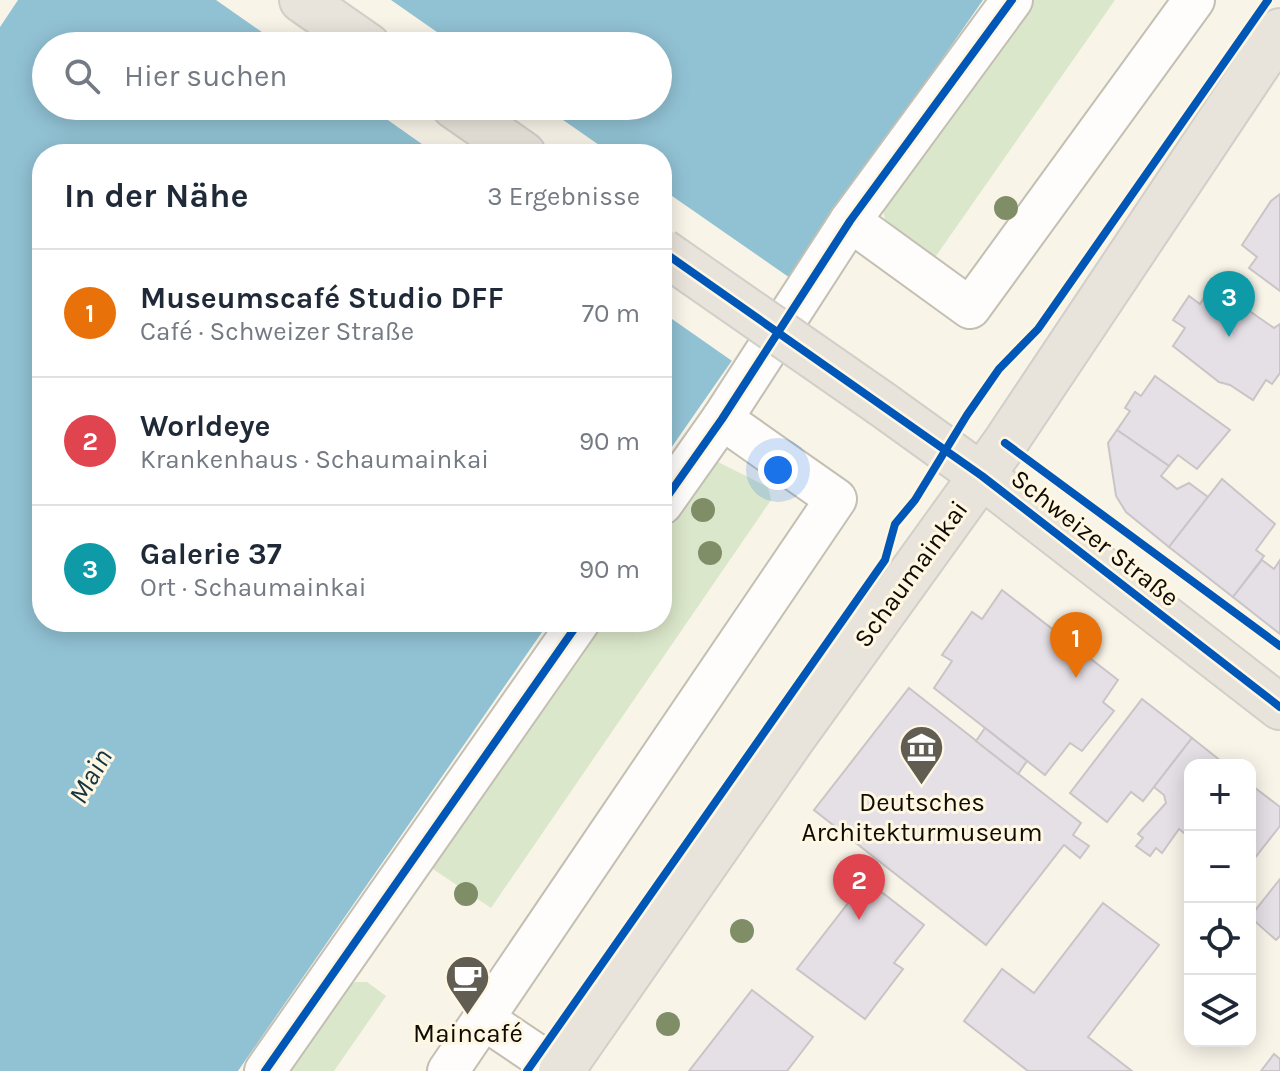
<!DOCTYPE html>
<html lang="de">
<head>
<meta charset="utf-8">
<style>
  body { margin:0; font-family:Karla,sans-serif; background:#f6f6f7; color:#1f2937 }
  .controls { position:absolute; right:24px; bottom:24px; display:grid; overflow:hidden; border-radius:16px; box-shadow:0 4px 20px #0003 }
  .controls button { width:72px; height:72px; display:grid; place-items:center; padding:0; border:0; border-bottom:2px solid #e0e1e3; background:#fff; color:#1f2937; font:40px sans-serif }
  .you { position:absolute; left:778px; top:470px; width:28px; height:28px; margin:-20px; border:6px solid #fff; border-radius:50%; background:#1a73e8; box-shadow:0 0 0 12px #1a73e833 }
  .badge { display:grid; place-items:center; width:52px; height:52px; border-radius:50%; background:#111827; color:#fff; font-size:26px; font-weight:700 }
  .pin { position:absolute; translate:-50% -66px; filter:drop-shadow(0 2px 4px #0008) }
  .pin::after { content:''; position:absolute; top:42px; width:28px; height:24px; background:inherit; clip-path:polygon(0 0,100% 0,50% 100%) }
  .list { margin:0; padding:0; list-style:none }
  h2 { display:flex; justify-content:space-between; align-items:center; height:104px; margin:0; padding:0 32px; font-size:34px }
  h2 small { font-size:26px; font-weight:400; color:#747a83 }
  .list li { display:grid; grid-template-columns:52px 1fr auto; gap:24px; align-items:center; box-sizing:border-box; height:128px; padding:0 32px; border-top:2px solid #e0e1e3 }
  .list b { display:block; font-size:30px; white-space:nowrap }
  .list p { margin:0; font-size:26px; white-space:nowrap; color:#747a83 }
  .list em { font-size:26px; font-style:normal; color:#747a83 }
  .icon { flex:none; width:44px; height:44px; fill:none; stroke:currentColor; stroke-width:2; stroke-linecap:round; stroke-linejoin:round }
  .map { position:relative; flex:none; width:1280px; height:1071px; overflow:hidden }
  .search { position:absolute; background:#fff; box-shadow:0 4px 20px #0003; left:32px; top:32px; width:640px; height:88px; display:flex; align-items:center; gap:20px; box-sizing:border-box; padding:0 28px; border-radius:44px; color:#747a83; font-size:30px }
  .panel { position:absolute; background:#fff; box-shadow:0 4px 20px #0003; left:32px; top:144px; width:640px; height:488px; border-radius:32px }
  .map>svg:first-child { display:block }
  .green { fill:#dbe7ca }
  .water { fill:#91c2d4; fill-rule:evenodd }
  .pier { fill:#f9f4e8 }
  .building { fill:#e5e0e6; stroke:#c9c5c6; stroke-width:2 }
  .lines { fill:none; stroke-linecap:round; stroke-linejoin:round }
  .minor-casing { stroke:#c3bfb3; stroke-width:44 }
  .major-casing { stroke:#d1cfc9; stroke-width:48 }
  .minor { stroke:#fefdfc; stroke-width:40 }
  .major { stroke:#e9e4db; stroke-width:44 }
  .major-bridge-casing { stroke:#d1cfc9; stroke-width:48; stroke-linecap:butt }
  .major-bridge { stroke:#e9e4db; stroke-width:44 }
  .cycleway-casing { stroke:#fff7e2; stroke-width:13 }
  .cycleway { stroke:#0057b8; stroke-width:8 }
  .tree { fill:#808e68 }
  .labels { text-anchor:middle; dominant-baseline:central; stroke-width:6; stroke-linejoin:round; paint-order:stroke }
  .street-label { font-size:26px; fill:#0f0b02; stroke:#fff7e2 }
  .poi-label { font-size:26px; fill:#0f0b02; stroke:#fff7e2 }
  .water-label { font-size:28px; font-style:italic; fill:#133543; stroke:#fff7e2 }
</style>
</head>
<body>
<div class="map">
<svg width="1280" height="1071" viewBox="0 0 1280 1071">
  <rect width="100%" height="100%" fill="#f9f4e8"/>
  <g class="green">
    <path d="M1027 0H1115L929 266 890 240 882 207Z"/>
    <path d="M716 461 768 487 771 500 491 908 424 863 590 622H662V517Z"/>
    <path d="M355 982H367L386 996 334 1071H280L331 997Z"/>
  </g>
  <path class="water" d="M18 0H983L662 461V154H42V622H549L238 1071H0V27ZM46 46H658V106H46Z"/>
  <g class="pier">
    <path d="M216 0H391L457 46H282Z"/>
    <path d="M368 106H543L612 154H436Z"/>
    <path d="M662 189 793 280 735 363 662 312Z"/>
  </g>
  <g class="building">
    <path d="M1280 194V291L1249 268 1257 257 1242 245 1271 201Z"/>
    <path d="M1212 285 1274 328 1280 324V373L1272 384 1266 380 1253 400 1230 385 1219 382 1173 346 1185 328 1173 320 1189 296 1200 304Z"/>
    <path d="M1155 376 1230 430 1197 469 1178 455 1169 466 1117 430 1130 411 1125 408 1135 392 1141 396Z"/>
    <path d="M1117 430 1169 466 1161 476 1177 489 1189 483 1208 497 1169 547 1126 512 1116 496 1108 443Z"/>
    <path d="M1222 479 1275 524 1256 550 1264 556 1233 597 1169 547Z"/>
    <path d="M1262 560 1274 569 1280 560V634L1233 597Z"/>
    <path d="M1002 590 1118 680 1103 702 1114 711 1082 751 1070 743 1045 775 934 688 952 661 942 655 972 612 982 619Z"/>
    <path d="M909 688 1081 823 1073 835 1089 846 1080 858 1064 845 986 945 814 810Z"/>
    <path d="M1142 699 1192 738 1143 801 1131 792 1107 822 1070 793Z"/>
    <path d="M985 728 1027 761 1018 774 976 741Z"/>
    <path d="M1192 738 1226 765H1190V838L1179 829 1162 853 1156 848 1150 856 1136 846 1143 838 1138 834 1166 803 1164 795 1154 787Z"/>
    <path d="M1250 784 1280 807V826L1250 864Z"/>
    <path d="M1280 879V936L1276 940 1250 917Z"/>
    <path d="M866 880 924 925 894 963 903 969 865 1019 797 969Z"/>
    <path d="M1103 903 1159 945 1088 1037 1132 1071H1028L964 1021 1002 969 1034 993Z"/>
    <path d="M752 990 813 1037 787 1071H689Z"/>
    <path d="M1274 1054 1280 1059V1071H1261Z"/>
  </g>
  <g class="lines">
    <defs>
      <g id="minor">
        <path d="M850 221 970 308 1194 0"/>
        <path d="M662 504 722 419 850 221 1012 0"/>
        <path d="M485 1020 561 1071"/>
        <path d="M265 1071 579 622"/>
        <path d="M448 1071 836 499 722 419"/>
      </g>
      <g id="major">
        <path d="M302 0 368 46"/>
        <path d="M454 106 523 154"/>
        <path d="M882 404 982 476 1280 707"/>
        <path d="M561 1071 792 739 1005 443 1280 31"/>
      </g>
    </defs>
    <use href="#minor" class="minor-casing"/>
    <use href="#major" class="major-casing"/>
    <use href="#minor" class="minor"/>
    <use href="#major" class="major"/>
    <defs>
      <path id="major-bridge" d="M662 251 882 404"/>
    </defs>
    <use href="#major-bridge" class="major-bridge-casing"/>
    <use href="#major-bridge" class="major-bridge"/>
    <defs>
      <g id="cycleway">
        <path d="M662 251 982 476 1280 707"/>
        <path d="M1005 443 1280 646"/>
        <path d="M662 504 722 419 850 221 1012 0"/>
        <path d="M265 1071 579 622"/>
        <path d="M527 1071 885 560 895 524 915 500 967 415 999 369 1038 329 1268 0"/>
      </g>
    </defs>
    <use href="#cycleway" class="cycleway-casing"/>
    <use href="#cycleway" class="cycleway"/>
  </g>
  <g class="tree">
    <circle cx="1006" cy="208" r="12"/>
    <circle cx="703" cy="510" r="12"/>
    <circle cx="710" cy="553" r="12"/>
    <circle cx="466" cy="894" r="12"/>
    <circle cx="742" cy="931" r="12"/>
    <circle cx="668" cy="1024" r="12"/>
  </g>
  <defs>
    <symbol id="museum-pin" viewBox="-11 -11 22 30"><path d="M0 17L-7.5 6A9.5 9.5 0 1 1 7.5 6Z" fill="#615d52" stroke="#fff7e2"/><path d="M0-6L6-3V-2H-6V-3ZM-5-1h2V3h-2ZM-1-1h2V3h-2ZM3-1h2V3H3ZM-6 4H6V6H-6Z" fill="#fff"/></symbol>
    <symbol id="cafe-pin" viewBox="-11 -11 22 30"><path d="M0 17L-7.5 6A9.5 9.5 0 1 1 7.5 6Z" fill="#615d52" stroke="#fff7e2"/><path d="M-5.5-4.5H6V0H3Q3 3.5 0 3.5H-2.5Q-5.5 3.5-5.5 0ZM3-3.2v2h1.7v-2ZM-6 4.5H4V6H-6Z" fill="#fff"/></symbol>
  </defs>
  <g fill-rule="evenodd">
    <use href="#museum-pin" x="896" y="722" width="51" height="69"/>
    <use href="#cafe-pin" x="442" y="952" width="51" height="69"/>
  </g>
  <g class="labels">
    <g class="street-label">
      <text transform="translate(1095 538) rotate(38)">Schweizer Straße</text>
      <text transform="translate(911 574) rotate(-54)">Schaumainkai</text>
    </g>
    <g class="poi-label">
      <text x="922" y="802">Deutsches<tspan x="922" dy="30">Architekturmuseum</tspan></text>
      <text x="468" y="1033">Maincafé</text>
    </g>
    <g class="water-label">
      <text transform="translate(90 776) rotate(-60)">Main</text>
    </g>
  </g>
</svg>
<div class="controls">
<button>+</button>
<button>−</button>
<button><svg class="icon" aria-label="locate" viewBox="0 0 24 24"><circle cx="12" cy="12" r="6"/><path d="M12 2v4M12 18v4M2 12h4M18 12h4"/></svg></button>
<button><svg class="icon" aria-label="layers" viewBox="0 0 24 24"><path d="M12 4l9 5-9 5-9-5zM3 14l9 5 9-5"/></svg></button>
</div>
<div class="you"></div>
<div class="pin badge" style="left:1076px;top:678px;background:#e8710a">1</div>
<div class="pin badge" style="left:859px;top:920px;background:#e0444e">2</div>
<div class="pin badge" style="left:1229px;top:337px;background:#0f9aa8">3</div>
<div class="search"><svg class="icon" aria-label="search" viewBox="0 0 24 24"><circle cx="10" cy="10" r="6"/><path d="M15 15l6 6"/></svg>Hier suchen</div>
<section class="panel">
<h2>In der Nähe<small>3 Ergebnisse</small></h2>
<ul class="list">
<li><span class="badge" style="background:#e8710a">1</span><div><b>Museumscafé Studio DFF</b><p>Café · Schweizer Straße</p></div><em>70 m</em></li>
<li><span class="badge" style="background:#e0444e">2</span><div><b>Worldeye</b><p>Krankenhaus · Schaumainkai</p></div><em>90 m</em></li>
<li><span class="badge" style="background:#0f9aa8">3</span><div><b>Galerie 37</b><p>Ort · Schaumainkai</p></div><em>90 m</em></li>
</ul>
</section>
</div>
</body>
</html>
